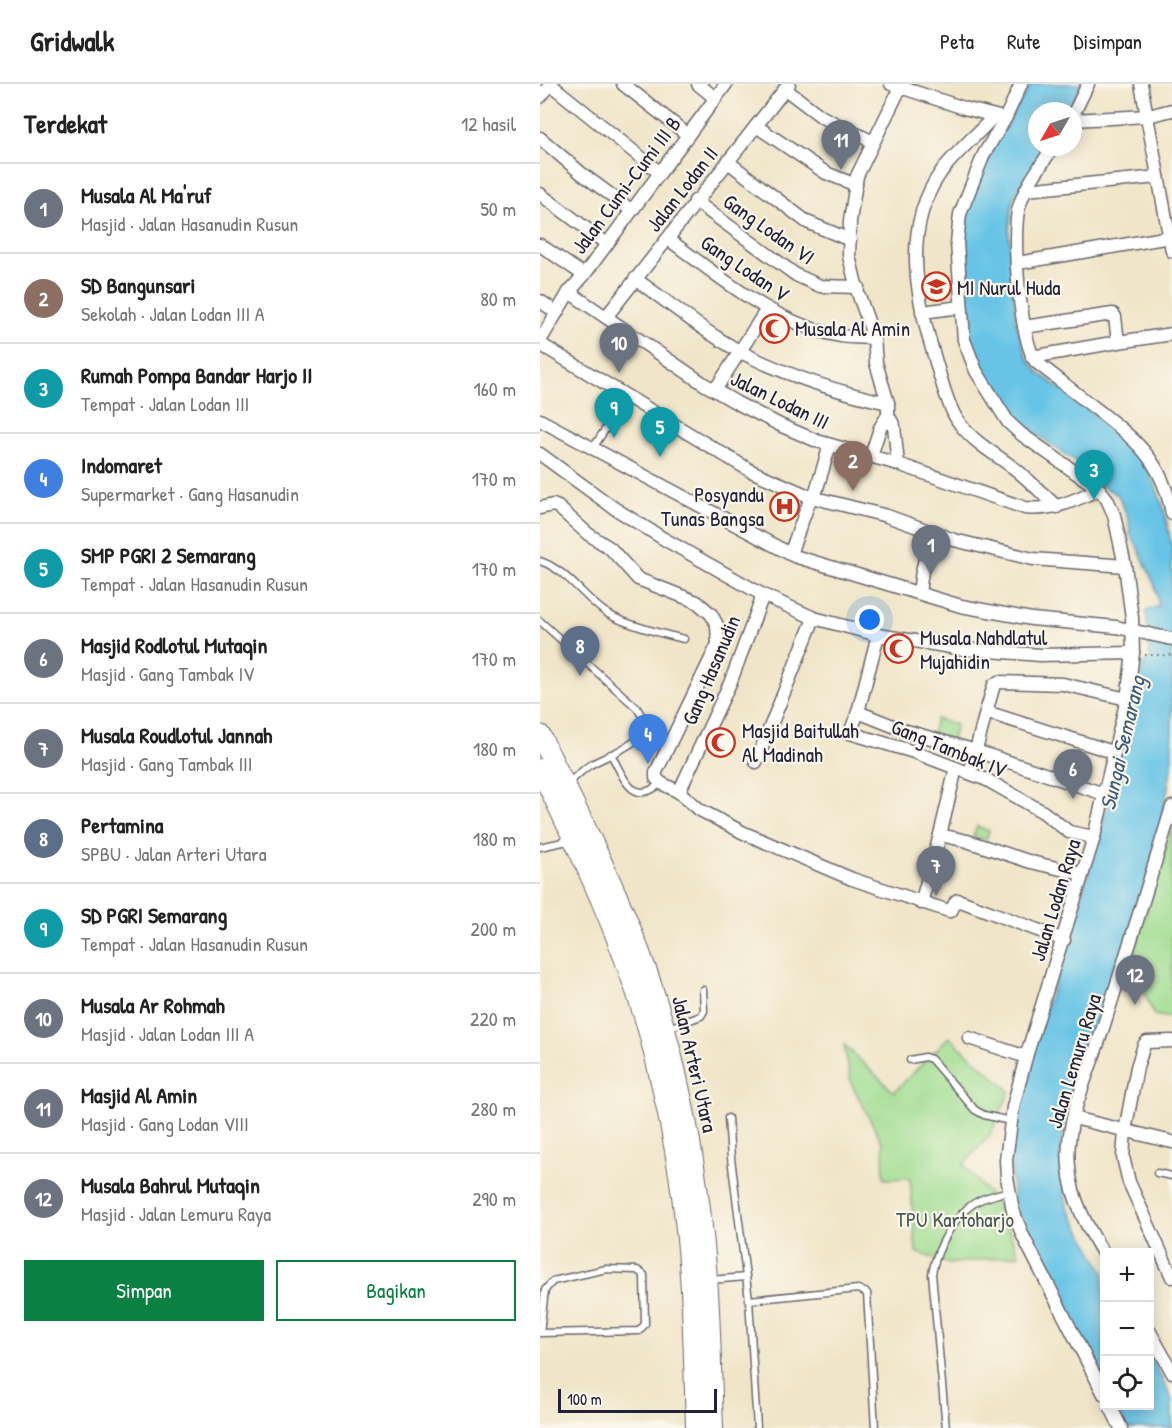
<!DOCTYPE html>
<html lang="id">
<head>
<meta charset="utf-8">
<style>
  body { margin:0; font-family:"Patrick Hand",sans-serif; background:#f6f6f6; color:#222 }
  .controls { position:absolute; right:18px; bottom:18px; display:grid; overflow:hidden; border-radius:0px; box-shadow:0 3px 15px #0003 }
  .controls button { width:54px; height:54px; display:grid; place-items:center; padding:0; border:0; border-bottom:2px solid #e0e0e0; background:#fff; color:#222; font:30px sans-serif }
  .compass { position:absolute; left:488px; top:18px; width:54px; height:54px; border-radius:50%; background:#fff; box-shadow:0 3px 15px #0003; rotate:231deg }
  .scale { position:absolute; left:18px; bottom:15px; width:159px; box-sizing:border-box; padding-left:6px; border:3px solid #22223b; border-top:0; font-size:16px; line-height:21px; white-space:nowrap; color:#22223b; -webkit-text-stroke:4px #fbf7ec; paint-order:stroke }
  .you { position:absolute; left:330px; top:536px; width:21px; height:21px; margin:-15px; border:4px solid #fff; border-radius:50%; background:#1a73e8; box-shadow:0 0 0 9px #1a73e833 }
  .badge { display:grid; place-items:center; width:39px; height:39px; border-radius:50%; background:#0b8043; color:#fff; font-size:20px; font-weight:700 }
  .pin { position:absolute; translate:-50% -50px; filter:drop-shadow(0 2px 3px #0008) }
  .pin::after { content:''; position:absolute; top:32px; width:21px; height:18px; background:inherit; clip-path:polygon(0 0,100% 0,50% 100%) }
  .list { margin:0; padding:0; list-style:none }
  h2 { display:flex; justify-content:space-between; align-items:center; height:78px; margin:0; padding:0 24px; font-size:26px }
  h2 small { font-size:20px; font-weight:400; color:#767676 }
  .list li { display:grid; grid-template-columns:39px 1fr auto; gap:18px; align-items:center; box-sizing:border-box; height:90px; padding:0 24px; border-top:2px solid #e0e0e0 }
  .list b { display:block; font-size:22px; white-space:nowrap }
  .list p { margin:0; font-size:20px; white-space:nowrap; color:#767676 }
  .list em { font-size:20px; font-style:normal; color:#767676 }
  .actions { display:flex; gap:12px; padding:18px 24px }
  .actions a { flex:1; padding:14px 0; border:2px solid #0b8043; border-radius:0px; text-align:center; font-size:21px; color:#0b8043 }
  .actions .main { background:#0b8043; color:#fff }
  .icon { flex:none; width:33px; height:33px; fill:none; stroke:currentColor; stroke-width:2; stroke-linecap:round; stroke-linejoin:round }
  .map { position:relative; flex:none; width:632px; height:1344px; overflow:hidden }
  header { display:flex; align-items:center; gap:36px; box-sizing:border-box; height:84px; padding:0 30px; background:#fff; border-bottom:2px solid #e0e0e0 }
  header strong { font-size:28px }
  nav { display:flex; gap:33px; margin-inline-start:auto; font-size:21px }
  main { display:flex }
  aside { flex:1; background:#fff }
  .map>svg:first-child { display:block }
  .green { fill:#a0dd91; stroke:#618066; stroke-width:1.5 }
  .water { fill:#68c4e6; stroke:#457390; stroke-width:1.5 }
  .lines { fill:none; stroke-linecap:round; stroke-linejoin:round }
  .service-casing { stroke:#6a666c; stroke-width:9 }
  .minor-casing { stroke:#6a666c; stroke-width:15 }
  .trunk-casing { stroke:#6a666c; stroke-width:22 }
  .path { stroke:#6a666c; stroke-width:2; stroke-dasharray:1.5 4.5; stroke-linecap:butt }
  .service { stroke:#fff; stroke-width:6 }
  .minor { stroke:#fff; stroke-width:12 }
  .trunk { stroke:#fff; stroke-width:20 }
  .labels { text-anchor:middle; dominant-baseline:central; stroke-width:4.5; stroke-linejoin:round; paint-order:stroke }
  .street-label { font-size:21px; fill:#22223b; stroke:#fbf7ec }
  .poi-label { font-size:21px; fill:#22223b; stroke:#fbf7ec; text-anchor:start }
  .park-label { font-size:21px; fill:#485a55; stroke:#fbf7ec }
  .water-label { font-size:22px; font-style:italic; fill:#3a5b77; stroke:#fbf7ec }
</style>
</head>
<body>
<header>
<strong>Gridwalk</strong>
<nav><a>Peta</a><a>Rute</a><a>Disimpan</a></nav>
</header>
<main>
<aside>
<h2>Terdekat<small>12 hasil</small></h2>
<ul class="list">
<li><span class="badge" style="background:#6b7280">1</span><div><b>Musala Al Ma'ruf</b><p>Masjid · Jalan Hasanudin Rusun</p></div><em>50 m</em></li>
<li><span class="badge" style="background:#8d6e63">2</span><div><b>SD Bangunsari</b><p>Sekolah · Jalan Lodan III A</p></div><em>80 m</em></li>
<li><span class="badge" style="background:#0f9aa8">3</span><div><b>Rumah Pompa Bandar Harjo II</b><p>Tempat · Jalan Lodan III</p></div><em>160 m</em></li>
<li><span class="badge" style="background:#3f7fe0">4</span><div><b>Indomaret</b><p>Supermarket · Gang Hasanudin</p></div><em>170 m</em></li>
<li><span class="badge" style="background:#0f9aa8">5</span><div><b>SMP PGRI 2 Semarang</b><p>Tempat · Jalan Hasanudin Rusun</p></div><em>170 m</em></li>
<li><span class="badge" style="background:#6b7280">6</span><div><b>Masjid Rodlotul Mutaqin</b><p>Masjid · Gang Tambak IV</p></div><em>170 m</em></li>
<li><span class="badge" style="background:#6b7280">7</span><div><b>Musala Roudlotul Jannah</b><p>Masjid · Gang Tambak III</p></div><em>180 m</em></li>
<li><span class="badge" style="background:#5c6f8a">8</span><div><b>Pertamina</b><p>SPBU · Jalan Arteri Utara</p></div><em>180 m</em></li>
<li><span class="badge" style="background:#0f9aa8">9</span><div><b>SD PGRI Semarang</b><p>Tempat · Jalan Hasanudin Rusun</p></div><em>200 m</em></li>
<li><span class="badge" style="background:#6b7280">10</span><div><b>Musala Ar Rohmah</b><p>Masjid · Jalan Lodan III A</p></div><em>220 m</em></li>
<li><span class="badge" style="background:#6b7280">11</span><div><b>Masjid Al Amin</b><p>Masjid · Gang Lodan VIII</p></div><em>280 m</em></li>
<li><span class="badge" style="background:#6b7280">12</span><div><b>Musala Bahrul Mutaqin</b><p>Masjid · Jalan Lemuru Raya</p></div><em>290 m</em></li>
</ul>
<div class="actions"><a class="main">Simpan</a><a>Bagikan</a></div>
</aside>
<div class="map">
<svg width="632" height="1344" viewBox="0 0 632 1344">
  <rect width="100%" height="100%" fill="#fbf7ec"/>
  <filter id="ink" filterUnits="userSpaceOnUse"><feTurbulence type="fractalNoise" baseFrequency=".0167" numOctaves="2"/><feDisplacementMap in="SourceGraphic" scale="12" xChannelSelector="R" yChannelSelector="G"/><feConvolveMatrix kernelMatrix="1 2 1 2 8 2 1 2 1" color-interpolation-filters="sRGB"/></filter>
  <filter id="wash" filterUnits="userSpaceOnUse"><feTurbulence type="fractalNoise" baseFrequency=".008" numOctaves="4" result="noise"/><feDisplacementMap in="SourceGraphic" scale="24" xChannelSelector="R" yChannelSelector="G"/><feGaussianBlur stdDeviation="1.35" result="paint"/><feColorMatrix in="noise" values="0 0 0 0 0 0 0 0 0 0 0 0 0 0 0 0 0 1.4 0 .05"/><feComposite in="paint" operator="in"/></filter>
  <g filter="url(#wash)">
    <rect width="100%" height="100%" fill="#f0e5c8"/>
    <g class="green">
      <path d="M396 635 416 641 411 659 391 654Z"/>
      <path d="M437 742 449 747 446 756 433 752Z"/>
      <path d="M632 743V932L627 933 614 931 601 901 586 896Z"/>
      <path d="M409 953 470 1007 450 1051 423 1081 457 1119 479 1171 409 1180 376 1168 370 1094 344 1095 343 1060 311 999 304 961 354 1008Z"/>
    </g>
    <g class="water">
      <path d="M491 0H541L529 27H497V63H507L473 114 469 148 476 238 487 274 499 289 573 344 597 369 615 400 624 425 632 464V681L622 734 602 814 561 924 528 1021 520 1073 527 1122 564 1188V1301L474 1121 470 1070 487 979 526 865 568 719 604 579 610 575 606 527 619 522 615 502 599 466 590 450 589 436 578 411 563 403 542 382 474 335 436 286 426 238 421 134 436 92Z"/>
      <path d="M610 1270 632 1316V1344H587L575 1322H610Z"/>
    </g>
  </g>
  <g filter="url(#ink)">
    <g class="lines">
      <defs>
        <g id="service">
          <path d="M53 364 81 321"/>
          <path d="M0 477C27 486 43 513 65 528 82 540 123 550 144 555"/>
          <path d="M0 537 97 624 108 642C104 658 64 673 50 681 42 686 36 693 28 699"/>
          <path d="M71 670C83 692 92 724 121 699"/>
          <path d="M0 763 32 756"/>
          <path d="M128 944 161 932 164 927 163 906"/>
          <path d="M370 976 385 973 391 975 435 1026 444 1031 470 1037"/>
          <path d="M188 1034 191 1074 209 1216 217 1344"/>
          <path d="M617 1089 632 1092"/>
          <path d="M170 1196 206 1193"/>
          <path d="M209 1216 318 1205 327 1209 335 1344"/>
          <path d="M0 1249 99 1247 105 1240 104 1191 97 1186 66 1185 13 1197 5 1206 0 1249"/>
          <path d="M406 1344 392 1190C396 1165 416 1127 440 1116 449 1112 459 1110 468 1107"/>
        </g>
        <g id="minor">
          <path d="M10 0 119 88"/>
          <path d="M83 0 148 51"/>
          <path d="M158 0 175 14"/>
          <path d="M351 0 424 24 459 33"/>
          <path d="M481 0 465 35 444 70 420 130 417 159 424 256 436 287 468 338 481 350 559 405 567 415 574 431 585 482 592 534 593 569 587 615 554 753 486 973 473 1023 466 1076 467 1093 473 1127 483 1152 564 1310"/>
          <path d="M601 0 632 167"/>
          <path d="M245 5 282 33 333 58"/>
          <path d="M0 13 11 0"/>
          <path d="M533 31 548 0"/>
          <path d="M454 32C437 51 416 68 401 88 363 142 375 209 393 268 399 288 408 325 420 340 436 361 461 373 480 389 493 400 505 412 517 423"/>
          <path d="M533 36 608 32 632 26"/>
          <path d="M216 42 286 89 316 101"/>
          <path d="M0 54 41 89 91 126"/>
          <path d="M513 63C501 82 485 102 479 123 471 150 480 256 496 278 516 293 535 309 555 324 595 355 623 377 632 430"/>
          <path d="M188 78 267 138 310 156"/>
          <path d="M486 106 618 93"/>
          <path d="M0 110 67 160"/>
          <path d="M155 117 256 191 280 202 318 203"/>
          <path d="M128 155C182 194 233 240 301 252 311 254 323 253 334 254"/>
          <path d="M0 161 44 191"/>
          <path d="M478 179 630 153"/>
          <path d="M95 195C133 221 172 255 213 274 255 294 302 309 348 319"/>
          <path d="M29 208 164 300 197 319 242 342 277 357 358 380 485 424C513 427 534 417 559 405"/>
          <path d="M0 217 16 228"/>
          <path d="M382 228 421 223"/>
          <path d="M66 233 249 0"/>
          <path d="M484 243 573 230 575 233 578 258 632 250"/>
          <path d="M0 257 29 208 44 191 186 0"/>
          <path d="M0 260 211 387 271 413 347 432 414 456 493 475 585 482"/>
          <path d="M492 273 578 258"/>
          <path d="M175 306 227 225"/>
          <path d="M0 336 254 472 421 522 492 535 576 543 632 555"/>
          <path d="M0 370 74 424 124 455 223 511 274 534 338 551 423 565 500 571 593 569"/>
          <path d="M331 372 340 344 348 331"/>
          <path d="M358 380 354 342 348 331V319L336 279 334 254 318 209 309 172 310 137 317 92 362 0"/>
          <path d="M274 414 290 361"/>
          <path d="M0 424 13 421 18 423 48 450 70 464 98 495 157 518 171 530 177 541 178 560 116 688V694L121 699 139 708 160 726 204 749 312 795 409 827H411L416 817 418 816 524 856"/>
          <path d="M250 470 271 413"/>
          <path d="M379 509 382 487 392 449"/>
          <path d="M338 551 318 628 310 649 374 668 447 696 503 728 529 748 554 753"/>
          <path d="M318 628 363 646 436 667 564 710"/>
          <path d="M446 628 454 601 459 598 523 600 587 615"/>
          <path d="M216 678 274 534"/>
          <path d="M430 689 446 628 573 668"/>
          <path d="M139 708 191 597 223 511"/>
          <path d="M400 751 427 757 491 778 542 790"/>
          <path d="M381 819 400 751 416 684"/>
          <path d="M429 954 486 973"/>
          <path d="M632 957 607 958 604 961 597 983 585 1047 583 1073 589 1098 632 1193"/>
          <path d="M534 1034 632 1058"/>
          <path d="M564 1171C548 1144 531 1115 529 1083 524 1038 548 992 561 950 585 875 609 799 632 723"/>
          <path d="M610 1248 632 1288"/>
          <path d="M570 1322 581 1344"/>
        </g>
        <g id="trunk">
          <path d="M0 651C39 730 79 808 108 891 141 988 159 1093 167 1194 171 1244 171 1294 173 1344"/>
          <path d="M0 685C42 771 83 857 109 949 125 1010 138 1073 145 1136 153 1205 154 1275 156 1344"/>
        </g>
      </defs>
      <use href="#service" class="service-casing"/>
      <use href="#minor" class="minor-casing"/>
      <use href="#trunk" class="trunk-casing"/>
      <path class="path" d="M605 571H632"/>
      <use href="#service" class="service"/>
      <use href="#minor" class="minor"/>
      <use href="#trunk" class="trunk"/>
    </g>
  </g>
  <defs>
    <symbol id="school-ring" viewBox="-11 -11 22 22"><circle r="9.5" fill="#fbf7ec" stroke="#c8321e" stroke-width="1.5"/><path d="M0-5L7-2L0 1L-7-2ZM-4 1L0 2.5L4 1V4Q0 6-4 4Z" fill="#c8321e"/></symbol>
    <symbol id="mosque-ring" viewBox="-11 -11 22 22"><circle r="9.5" fill="#fbf7ec" stroke="#c8321e" stroke-width="1.5"/><path d="M3.5-4.9A6 6 0 1 0 3.5 4.9A5 5 0 1 1 3.5-4.9Z" fill="#c8321e"/></symbol>
    <symbol id="hospital-ring" viewBox="-11 -11 22 22"><circle r="9.5" fill="#fbf7ec" stroke="#c8321e" stroke-width="1.5"/><path d="M-5-5h3v3.5h4V-5h3V5h-3V1.5h-4V5h-3Z" fill="#c8321e"/></symbol>
  </defs>
  <g fill-rule="evenodd">
    <use href="#school-ring" x="380" y="186" width="33" height="33"/>
    <use href="#mosque-ring" x="218" y="228" width="33" height="33"/>
    <use href="#hospital-ring" x="228" y="406" width="33" height="33"/>
    <use href="#mosque-ring" x="342" y="548" width="33" height="33"/>
    <use href="#mosque-ring" x="164" y="642" width="33" height="33"/>
  </g>
  <g class="labels">
    <g class="street-label">
      <text transform="translate(86 101) rotate(-53)">Jalan Cumi-Cumi III B</text>
      <text transform="translate(142 105) rotate(-52)">Jalan Lodan II</text>
      <text transform="translate(229 145) rotate(35)">Gang Lodan VI</text>
      <text transform="translate(205 184) rotate(34)">Gang Lodan V</text>
      <text transform="translate(240 316) rotate(26)">Jalan Lodan III</text>
      <text transform="translate(171 586) rotate(-67)">Gang Hasanudin</text>
      <text transform="translate(409 664) rotate(22)">Gang Tambak IV</text>
      <text transform="translate(515 816) rotate(-73)">Jalan Lodan Raya</text>
      <text transform="translate(534 977) rotate(-73)">Jalan Lemuru Raya</text>
      <text transform="translate(155 980) rotate(77)">Jalan Arteri Utara</text>
    </g>
    <g class="poi-label">
      <text x="417" y="203">MI Nurul Huda</text>
      <text x="255" y="244">Musala Al Amin</text>
      <text x="224" y="410" text-anchor="end">Posyandu<tspan x="224" dy="24">Tunas Bangsa</tspan></text>
      <text x="380" y="553">Musala Nahdlatul<tspan x="380" dy="24">Mujahidin</tspan></text>
      <text x="202" y="646">Masjid Baitullah<tspan x="202" dy="24">Al Madinah</tspan></text>
    </g>
    <g class="park-label">
      <text x="415" y="1135">TPU Kartoharjo</text>
    </g>
    <g class="water-label">
      <text transform="translate(582 659) rotate(-77)">Sungai Semarang</text>
    </g>
  </g>
</svg>
<div class="controls">
<button>+</button>
<button>−</button>
<button><svg class="icon" aria-label="locate" viewBox="0 0 24 24"><circle cx="12" cy="12" r="6"/><path d="M12 2v4M12 18v4M2 12h4M18 12h4"/></svg></button>
</div>
<svg class="compass" viewBox="-18 -18 36 36"><path d="M0-13l5 13h-10z" fill="#e53935"/><path d="M0 13l5-13h-10z" fill="#767676"/></svg>
<div class="scale">100 m</div>
<div class="you"></div>
<div class="pin badge" style="left:391px;top:491px;background:#6b7280">1</div>
<div class="pin badge" style="left:313px;top:407px;background:#8d6e63">2</div>
<div class="pin badge" style="left:554px;top:416px;background:#0f9aa8">3</div>
<div class="pin badge" style="left:108px;top:680px;background:#3f7fe0">4</div>
<div class="pin badge" style="left:120px;top:373px;background:#0f9aa8">5</div>
<div class="pin badge" style="left:533px;top:715px;background:#6b7280">6</div>
<div class="pin badge" style="left:396px;top:812px;background:#6b7280">7</div>
<div class="pin badge" style="left:40px;top:592px;background:#5c6f8a">8</div>
<div class="pin badge" style="left:74px;top:354px;background:#0f9aa8">9</div>
<div class="pin badge" style="left:79px;top:289px;background:#6b7280">10</div>
<div class="pin badge" style="left:301px;top:86px;background:#6b7280">11</div>
<div class="pin badge" style="left:595px;top:921px;background:#6b7280">12</div>
</div>
</main>
</body>
</html>
